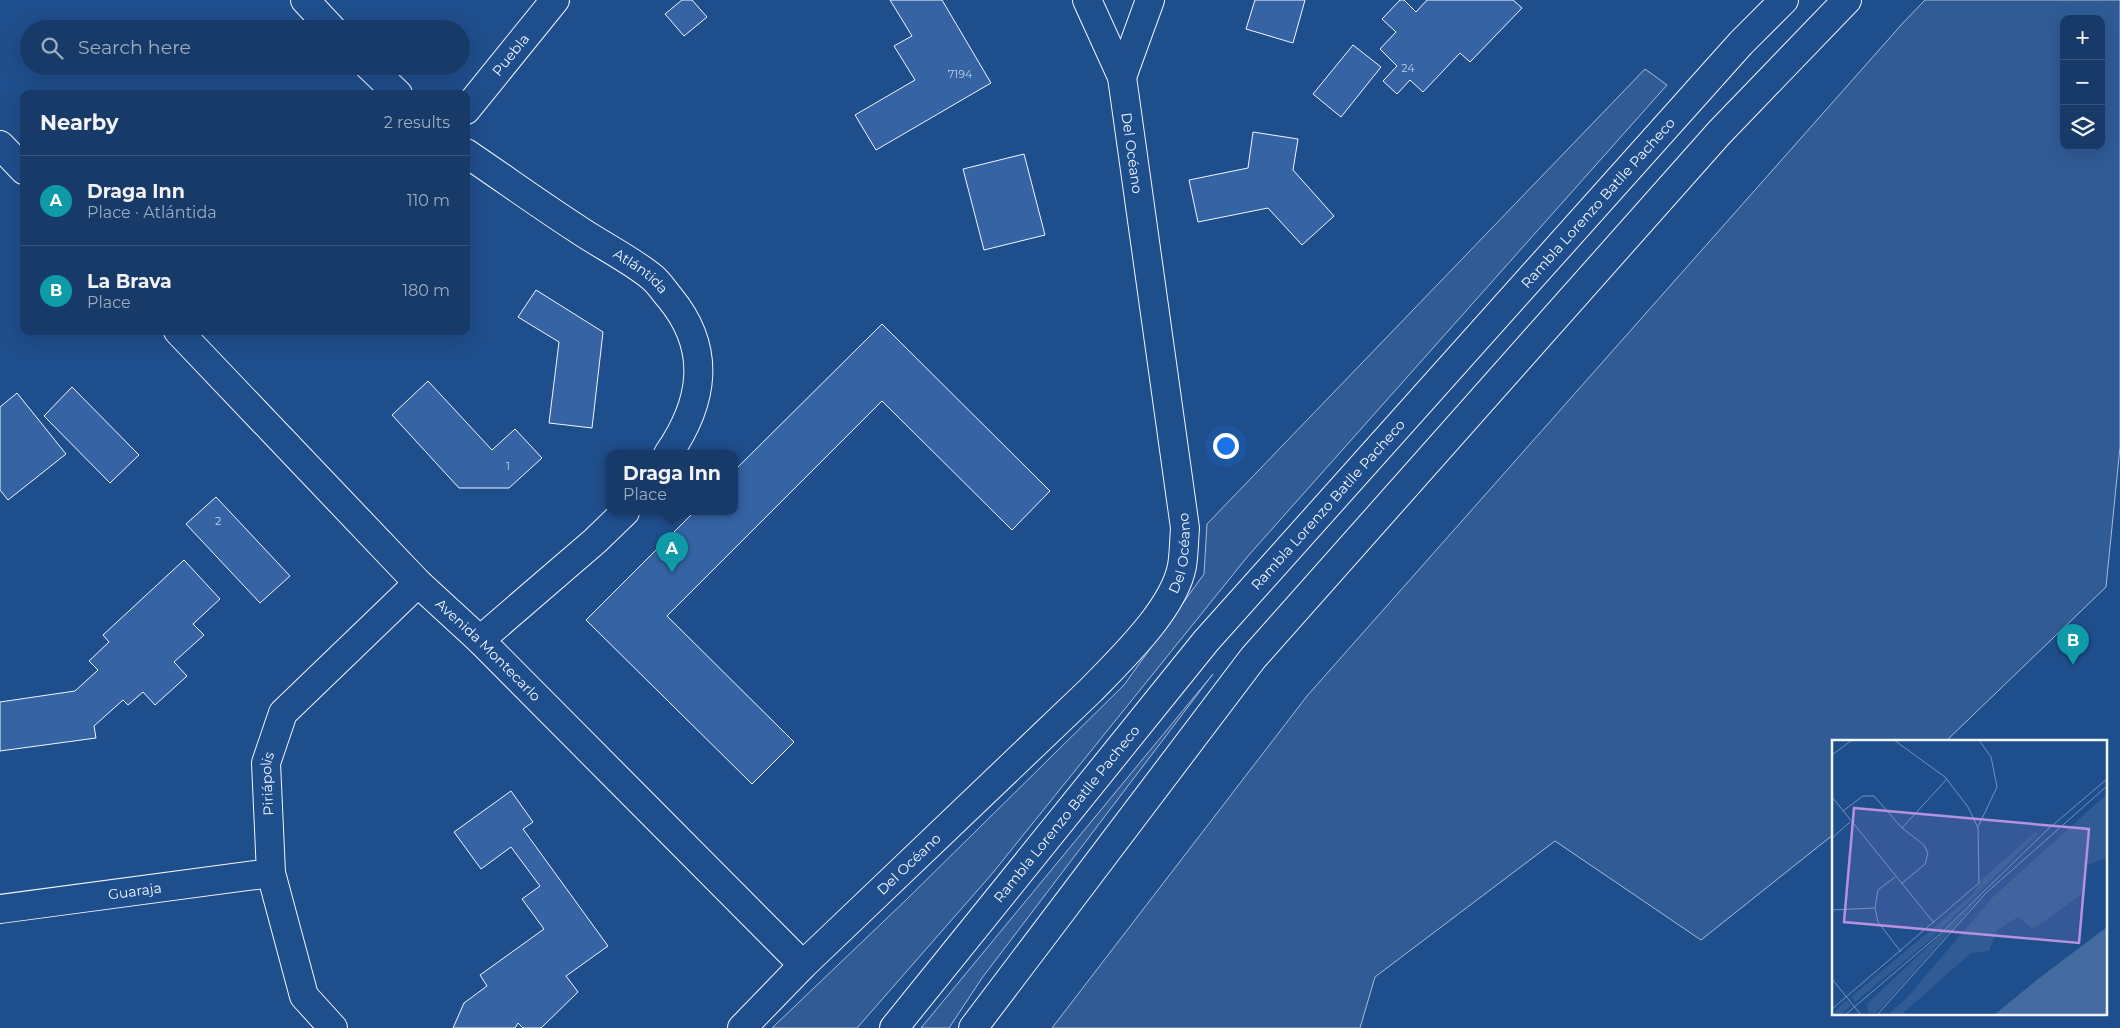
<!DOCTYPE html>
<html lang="en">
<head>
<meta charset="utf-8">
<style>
  body { margin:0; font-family:Montserrat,sans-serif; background:#244571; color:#f1f3f6 }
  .controls { position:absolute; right:15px; top:15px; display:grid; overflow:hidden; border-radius:10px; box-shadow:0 5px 20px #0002 }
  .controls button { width:45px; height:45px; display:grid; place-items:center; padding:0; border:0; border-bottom:1px solid #36547d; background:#173a69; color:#f1f3f6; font:25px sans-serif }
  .you { position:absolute; left:1225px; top:445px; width:18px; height:18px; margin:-12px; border:4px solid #fff; border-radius:50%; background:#1a73e8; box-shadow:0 0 0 8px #1a73e833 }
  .badge { display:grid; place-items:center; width:32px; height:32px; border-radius:50%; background:#d6ab8b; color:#fff; font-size:16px; font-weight:700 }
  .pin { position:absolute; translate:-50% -41px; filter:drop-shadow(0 1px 2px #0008) }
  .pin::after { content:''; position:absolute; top:26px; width:18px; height:15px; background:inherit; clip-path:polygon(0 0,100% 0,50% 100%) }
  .popup { position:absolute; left:606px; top:450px; width:132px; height:65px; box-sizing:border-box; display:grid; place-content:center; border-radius:10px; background:#173a69; filter:drop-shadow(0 1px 4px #0005); font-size:16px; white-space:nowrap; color:#9eadc0 }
  .popup b { font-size:19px; color:#f1f3f6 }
  .popup::after { content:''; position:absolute; left:50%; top:100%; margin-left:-10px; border:10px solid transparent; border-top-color:#173a69 }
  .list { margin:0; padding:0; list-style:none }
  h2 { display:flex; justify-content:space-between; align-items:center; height:65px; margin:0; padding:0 20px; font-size:21px }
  h2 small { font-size:16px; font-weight:400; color:#9eadc0 }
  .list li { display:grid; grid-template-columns:32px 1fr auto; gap:15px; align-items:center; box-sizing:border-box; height:90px; padding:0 20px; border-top:1px solid #36547d }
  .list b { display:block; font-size:19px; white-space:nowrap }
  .list p { margin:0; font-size:16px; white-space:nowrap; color:#9eadc0 }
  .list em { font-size:16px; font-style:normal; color:#9eadc0 }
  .icon { flex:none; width:28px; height:28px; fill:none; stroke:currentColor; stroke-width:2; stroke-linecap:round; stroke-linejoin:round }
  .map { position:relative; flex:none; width:2120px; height:1028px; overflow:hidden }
  .search { position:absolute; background:#173a69; box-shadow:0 5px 20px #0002; left:20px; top:20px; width:450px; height:55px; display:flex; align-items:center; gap:12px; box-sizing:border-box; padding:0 18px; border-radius:28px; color:#9eadc0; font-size:19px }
  .panel { position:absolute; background:#173a69; box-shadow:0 5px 20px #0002; left:20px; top:90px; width:450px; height:245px; border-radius:10px }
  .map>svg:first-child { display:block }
  .built { fill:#305b95; stroke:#a8bbd7; fill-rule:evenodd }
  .building { fill:#3563a3; stroke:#f2f6ff }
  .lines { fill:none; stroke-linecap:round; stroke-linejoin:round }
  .minor-casing { stroke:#f2f6ff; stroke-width:30 }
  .secondary-casing { stroke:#f2f6ff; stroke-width:30 }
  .minor { stroke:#1f4e8c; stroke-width:28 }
  .secondary { stroke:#1f4e8c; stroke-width:28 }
  .labels { text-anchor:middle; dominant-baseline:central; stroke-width:4; stroke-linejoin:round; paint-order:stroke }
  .number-label { font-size:11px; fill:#c3d1e8 }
  .street-label { font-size:14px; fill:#f2f6ff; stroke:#1f4e8c }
  .inset-road { fill:none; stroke:#7391ba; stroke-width:1 }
  .view { fill:#b691df; fill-opacity:0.15; stroke:#b691df; stroke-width:2.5 }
  .inset-edge { fill:none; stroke:#f2f6ff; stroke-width:2.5 }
</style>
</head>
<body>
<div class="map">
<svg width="2120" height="1028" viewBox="0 0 2120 1028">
  <rect width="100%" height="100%" fill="#1f4e8c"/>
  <g class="built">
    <path d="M1925 0H2120V447L2106 587 1945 742H1834V834L1701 940 1555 841 1375 977 1360 1028H1052L1307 696 1902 24ZM2064 19H2101V146H2064Z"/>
    <path d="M1645 69 1667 85 1248 556 991 875 857 1028H772L906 900 1124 685 1204 574 1207 524Z"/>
    <path d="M1213 674 982 978 949 1028H921Z"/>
  </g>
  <g class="building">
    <path d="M682 0H692L707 17 684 36 665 14Z"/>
    <path d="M890 0H942L991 83 876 150 855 115 915 80 894 46 912 36Z"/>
    <path d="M1255 0H1305L1293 43 1246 29Z"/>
    <path d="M1400 0H1404L1416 12 1427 0H1513L1522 8 1470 62 1460 53 1423 92 1410 80 1397 94 1383 81 1397 66 1380 49 1396 32 1382 19Z"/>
    <path d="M1353 45 1381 67 1341 117 1313 94Z"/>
    <path d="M1253 132 1298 139 1293 170 1334 216 1302 245 1268 208 1198 222 1189 180 1248 168Z"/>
    <path d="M1024 154 1045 235 984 250 963 169Z"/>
    <path d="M536 290 603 332 592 428 549 423 559 342 518 317Z"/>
    <path d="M882 324 1050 491 1012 530 882 401 667 616 794 742 752 784 586 620 694 512H734V471Z"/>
    <path d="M428 381 492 450 515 429 542 458 509 488H459L392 415Z"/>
    <path d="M72 387 139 455 110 483 44 416Z"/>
    <path d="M17 393 66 454 8 500 0 490V407Z"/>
    <path d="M216 497 290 576 260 603 186 524Z"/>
    <path d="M184 560 220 599 193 624 204 635 174 662 187 676 155 705 143 692 128 705 123 700 94 726 96 738 0 751V702L75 691 98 670 89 661 109 642 103 635Z"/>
    <path d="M511 791 533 822 523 829 608 946 566 976 578 992 541 1028H523L518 1023 515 1028H453L464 1003 487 986 480 975 544 929 522 899 540 886 511 847 481 869 454 832Z"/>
  </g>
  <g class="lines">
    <defs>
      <g id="minor">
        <path d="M305 0 332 29"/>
        <path d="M369 66 398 94"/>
        <path d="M1122 77 1150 0"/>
        <path id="s1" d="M466 110 555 0"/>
        <path d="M0 145 24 170"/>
        <path id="s2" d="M466 153C503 178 539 204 576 228 599 244 632 260 653 278 659 283 664 291 670 298 712 349 704 402 668 454"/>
        <path id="s3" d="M178 331 418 583 480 640 803 965"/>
        <path d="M480 640 595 541 625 512"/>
        <path id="s4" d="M0 909 271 873"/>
        <path id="s5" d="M333 1028 304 996 271 873 266 763 283 713 418 583"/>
        <path id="s6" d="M742 1028 803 965 1091 690C1121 659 1174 609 1182 566 1184 554 1184 540 1185 528L1122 77 1087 0"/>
      </g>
      <g id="secondary">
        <path id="s7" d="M894 1028 1206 641 1741 43 1784 0"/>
        <path d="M973 1028 1253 658 1719 133 1847 0"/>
      </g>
    </defs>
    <use href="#minor" class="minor-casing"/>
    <use href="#secondary" class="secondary-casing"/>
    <use href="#minor" class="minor"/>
    <use href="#secondary" class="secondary"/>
  </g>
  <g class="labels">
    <g class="number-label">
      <text x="1408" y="68">24</text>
      <text x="960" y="74">7194</text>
      <text x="508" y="466">1</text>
      <text x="218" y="521">2</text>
    </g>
    <g class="street-label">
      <text stroke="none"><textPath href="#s1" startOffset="71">Puebla</textPath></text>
      <text transform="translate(1132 153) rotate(82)">Del Océano</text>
      <text stroke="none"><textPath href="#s7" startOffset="1085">Rambla Lorenzo Batlle Pacheco</textPath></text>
      <text stroke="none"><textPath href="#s2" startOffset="211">Atlántida</textPath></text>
      <text stroke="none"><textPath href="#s7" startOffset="680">Rambla Lorenzo Batlle Pacheco</textPath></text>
      <text stroke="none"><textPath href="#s6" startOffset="654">Del Océano</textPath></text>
      <text stroke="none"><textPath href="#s3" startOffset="445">Avenida Montecarlo</textPath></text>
      <text stroke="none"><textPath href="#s5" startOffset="260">Piriápolis</textPath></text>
      <text stroke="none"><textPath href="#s7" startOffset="275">Rambla Lorenzo Batlle Pacheco</textPath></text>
      <text stroke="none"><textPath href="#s6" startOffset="234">Del Océano</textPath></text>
      <text stroke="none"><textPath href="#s4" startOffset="136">Guaraja</textPath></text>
    </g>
  </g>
  <g transform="translate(1832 740)">
    <rect width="275" height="275" fill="#1f4e8c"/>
    <path d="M275 54V118L255 125 250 154 201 189 186 177 165 190 157 211 139 213 69 275H55L73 260 160 158ZM204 92 206 94 98 200 23 262 19 257 140 155 151 138ZM150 155 52 265 43 273 36 272 35 264ZM14 260 19 266 8 275H0Z" fill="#305b95"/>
    <path d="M275 187V275H162L206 239Z" fill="#446ba0"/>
    <path class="inset-road" d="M0 15 20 0M0 57 102 183M11 71 31 56H42L70 88 92 105 96 113 93 124 69 144M146 87 165 47 159 17 147 0M70 88 115 39M0 98 18 82M63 137 46 150 43 168 46 182 69 212M0 170 43 168M0 239 29 275M0 269 147 143 146 88 136 67 113 37 62 0M13 275 109 193 215 90 275 39M45 275 154 153 275 46"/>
    <path class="view" d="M22 68 257 89 247 203 12 182Z"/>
    <rect width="275" height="275" class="inset-edge"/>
  </g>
</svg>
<div class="controls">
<button>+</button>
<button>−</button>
<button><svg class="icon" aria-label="layers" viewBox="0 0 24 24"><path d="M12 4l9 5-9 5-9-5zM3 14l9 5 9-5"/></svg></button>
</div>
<div class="you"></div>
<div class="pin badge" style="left:672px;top:573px;background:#0f9aa8">A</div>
<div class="popup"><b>Draga Inn</b>Place</div>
<div class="pin badge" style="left:2073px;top:665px;background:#0f9aa8">B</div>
<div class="search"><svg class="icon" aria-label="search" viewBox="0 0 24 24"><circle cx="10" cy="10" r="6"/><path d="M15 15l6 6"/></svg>Search here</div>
<section class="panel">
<h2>Nearby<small>2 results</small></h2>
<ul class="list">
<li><span class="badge" style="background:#0f9aa8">A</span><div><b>Draga Inn</b><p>Place · Atlántida</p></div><em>110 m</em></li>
<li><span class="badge" style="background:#0f9aa8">B</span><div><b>La Brava</b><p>Place</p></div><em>180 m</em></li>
</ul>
</section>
</div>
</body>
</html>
